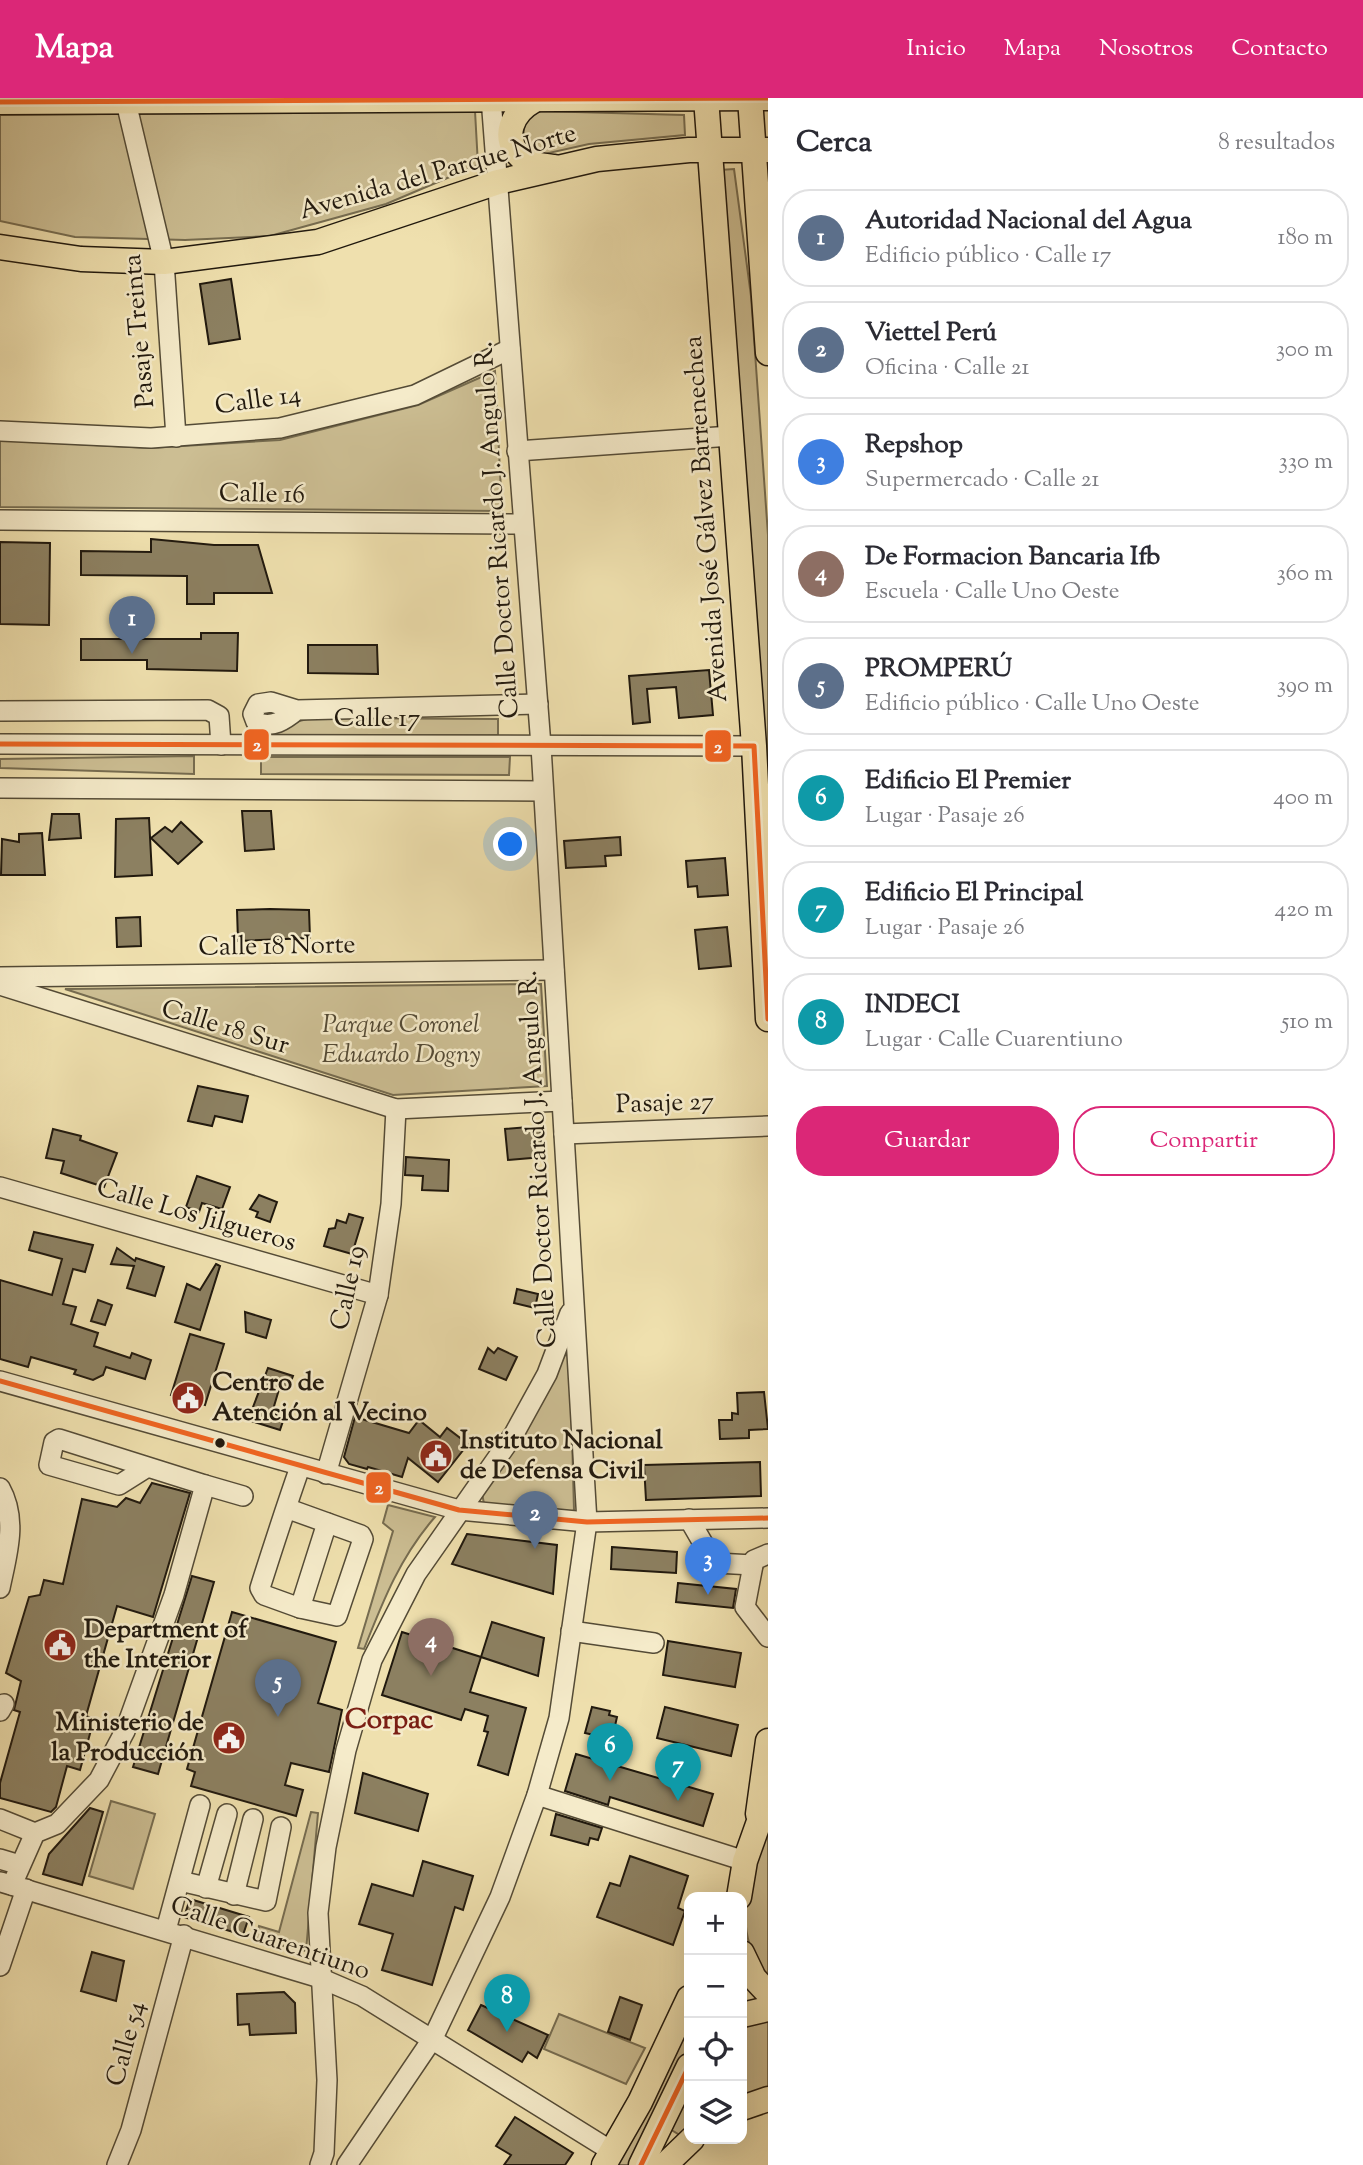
<!DOCTYPE html>
<html lang="es">
<head>
<meta charset="utf-8">
<style>
  body { margin:0; font-family:"Sorts Mill Goudy",serif; background:#f7f7f7; color:#2b2b33 }
  .controls { position:absolute; right:21px; bottom:21px; display:grid; overflow:hidden; border-radius:14px; box-shadow:0 7px 28px #0002 }
  .controls button { width:63px; height:63px; display:grid; place-items:center; padding:0; border:0; border-bottom:2px solid #e1e1e2; background:#fff; color:#2b2b33; font:35px sans-serif }
  .you { position:absolute; left:511px; top:747px; width:24px; height:24px; margin:-18px; border:5px solid #fff; border-radius:50%; background:#1a73e8; box-shadow:0 0 0 10px #1a73e833 }
  .badge { display:grid; place-items:center; width:46px; height:46px; border-radius:50%; background:#db2777; color:#fff; font-size:23px; font-weight:700 }
  .pin { position:absolute; translate:-50% -58px; filter:drop-shadow(0 2px 4px #0008) }
  .pin::after { content:''; position:absolute; top:37px; width:24px; height:21px; background:inherit; clip-path:polygon(0 0,100% 0,50% 100%) }
  .list { margin:0; padding:0; list-style:none }
  h2 { display:flex; justify-content:space-between; align-items:center; height:91px; margin:0; padding:0 28px; font-size:30px }
  h2 small { font-size:23px; font-weight:400; color:#7c7c81 }
  .list li { display:grid; grid-template-columns:46px 1fr auto; gap:21px; align-items:center; box-sizing:border-box; height:98px; margin:0 14px 14px; padding:0 14px; border:2px solid #e1e1e2; border-radius:28px }
  .list b { display:block; font-size:26px; white-space:nowrap }
  .list p { margin:0; font-size:23px; white-space:nowrap; color:#7c7c81 }
  .list em { font-size:23px; font-style:normal; color:#7c7c81 }
  .actions { display:flex; gap:14px; padding:21px 28px }
  .actions a { flex:1; padding:16px 0; border:2px solid #db2777; border-radius:28px; text-align:center; font-size:24px; color:#db2777 }
  .actions .main { background:#db2777; color:#fff }
  .icon { flex:none; width:38px; height:38px; fill:none; stroke:currentColor; stroke-width:2; stroke-linecap:round; stroke-linejoin:round }
  .map { position:relative; flex:none; width:768px; height:2067px; overflow:hidden }
  header { display:flex; align-items:center; gap:42px; box-sizing:border-box; height:98px; padding:0 35px; background:#db2777; color:#fff }
  header strong { font-size:33px }
  nav { display:flex; gap:38px; margin-inline-start:auto; font-size:24px }
  main { display:flex }
  aside { flex:1; background:#fff }
  .map>svg:first-child { display:block }
  .green { fill:#ccbe93; stroke:#766c50; stroke-width:2 }
  .building { fill:#8c8061; stroke:#21190e; stroke-width:2 }
  .lines { fill:none; stroke-linecap:round; stroke-linejoin:round }
  .minor-casing { stroke:#544b36; stroke-width:22 }
  .major-casing { stroke:#21190e; stroke-width:27 }
  .minor { stroke:#f5ebca; stroke-width:19 }
  .major { stroke:#efe0ae; stroke-width:24 }
  .bus-1-casing { stroke:#f5ebca; stroke-width:10 }
  .bus-1 { stroke:#f26522; stroke-width:5 }
  .bus-dot { fill:#21190e; stroke:#f5ebca; stroke-width:2.5 }
  .labels { text-anchor:middle; dominant-baseline:central; stroke-width:5; stroke-linejoin:round; paint-order:stroke }
  .street-label { font-size:26px; fill:#21190e; stroke:#f5ebca }
  .park-label { font-size:26px; font-style:italic; fill:#544b36; stroke:#f5ebca }
  .poi-label { font-size:26px; font-weight:bold; fill:#21190e; stroke:#f5ebca; text-anchor:start }
  .neighbourhood-label { font-size:28px; font-weight:bold; fill:#7a1f14; stroke:#f5ebca }
  .line-badge { stroke:#f5ebca; stroke-width:2.5 }
  .badge-label { font-size:19px; text-anchor:middle; font-weight:bold; fill:#fff }
</style>
</head>
<body>
<header>
<strong>Mapa</strong>
<nav><a>Inicio</a><a>Mapa</a><a>Nosotros</a><a>Contacto</a></nav>
</header>
<main>
<div class="map">
<svg width="768" height="2067" viewBox="0 0 768 2067">
  <rect width="100%" height="100%" fill="#efe0ae"/>
  <filter id="stains"><feTurbulence type="fractalNoise" baseFrequency=".00286" numOctaves="4"/><feColorMatrix values="0 0 0 0 .2 0 0 0 0 .09 0 0 0 0 .02 0 0 0 .5 -.17"/></filter>
  <radialGradient id="worn" r=".72"><stop offset=".6" stop-color="#630" stop-opacity="0"/><stop offset="1" stop-color="#630" stop-opacity=".3"/></radialGradient>
  <g class="green">
    <path d="M475 13 478 67 386 106 270 138 185 142 75 139 0 123V17Z"/>
    <path d="M539 13 684 17 685 37 589 46 540 57 525 47C522 29 522 21 539 13Z"/>
    <path d="M734 71 751 198 768 437V702L720 72Z"/>
    <path d="M495 273 502 413 0 409V342L150 350 280 342 418 307Z"/>
    <path d="M311 620 498 621V637L256 638 257 634Z"/>
    <path d="M194 658V676L0 670V661Z"/>
    <path d="M261 659H510L509 677 261 676Z"/>
    <path d="M541 886 547 988 393 997 65 891Z"/>
    <path d="M565 1257H569L570 1264 574 1412 567 1416 484 1406 482 1395Z"/>
    <path d="M388 1407 435 1419C400 1459 383 1503 364 1551L358 1550 393 1433 383 1425Z"/>
    <path d="M111 1703 155 1716 133 1791 89 1778Z"/>
    <path d="M311 1714 318 1715 306 1853 256 1842 259 1828 279 1834Z"/>
    <path d="M768 1720V1877C725 1833 754 1769 768 1720Z"/>
    <path d="M559 1916 645 1950 626 1986 544 1951Z"/>
    <path d="M689 1922V1955L630 2067H612Z"/>
    <path d="M768 1922V1994L742 2004V1929Z"/>
    <path d="M689 1985V2035L683 2039 670 2031Z"/>
  </g>
  <g class="building">
    <path d="M231 181 240 241 209 246 200 186Z"/>
    <path d="M151 441 214 447H258L272 495H214V506H187V478L81 477V453L151 454Z"/>
    <path d="M0 444 50 445 49 527 0 526Z"/>
    <path d="M201 535H238L237 573 147 571V562H81V541H201Z"/>
    <path d="M308 547H377L378 576 308 575Z"/>
    <path d="M709 572 713 617 679 620 676 589 647 591 650 624 633 626 629 578Z"/>
    <path d="M242 713H271L274 751 245 753Z"/>
    <path d="M52 716H79L81 740 49 742Z"/>
    <path d="M149 720 152 777 115 779 116 721Z"/>
    <path d="M181 724 202 744 178 766 151 740 165 729 172 734Z"/>
    <path d="M42 735 45 777H1L2 741 19 744V736Z"/>
    <path d="M620 739 621 757 605 758 606 768 566 770 564 743Z"/>
    <path d="M725 760 728 797 698 799 697 788 688 789 686 763Z"/>
    <path d="M270 811 309 812 310 840 238 843 237 812Z"/>
    <path d="M140 819 141 848 117 849 116 820Z"/>
    <path d="M727 829 731 868 699 871 695 832Z"/>
    <path d="M198 988 248 998 242 1024 215 1018 212 1028 188 1023Z"/>
    <path d="M540 1028 543 1059 508 1062 505 1031Z"/>
    <path d="M53 1031 81 1038 80 1042 117 1055 104 1089 61 1075 64 1063 46 1060Z"/>
    <path d="M406 1059 449 1062 448 1093 422 1092 423 1078 405 1077Z"/>
    <path d="M197 1078 230 1089 222 1111 202 1105 199 1114 186 1109Z"/>
    <path d="M259 1097 277 1104 270 1124 256 1119 258 1114 250 1111Z"/>
    <path d="M349 1116 363 1120 352 1156 324 1148 329 1131 335 1130 337 1122 346 1125Z"/>
    <path d="M34 1134 93 1147 85 1174 73 1171 63 1206 76 1209 71 1226 98 1235 94 1248 130 1260 132 1255 151 1262 145 1281 106 1269 103 1277 93 1282 74 1276 76 1272 31 1259 28 1269 0 1261V1182L52 1197 62 1161 29 1152Z"/>
    <path d="M117 1150 135 1163 136 1160 164 1169 155 1198 127 1190 134 1168 111 1166Z"/>
    <path d="M216 1166 220 1168 200 1232 175 1224 187 1186 200 1192Z"/>
    <path d="M517 1191 538 1196 535 1210 514 1205Z"/>
    <path d="M98 1202 112 1207 105 1227 91 1223Z"/>
    <path d="M245 1214 271 1222 266 1240 246 1234Z"/>
    <path d="M190 1236 224 1246 205 1307 171 1297Z"/>
    <path d="M488 1250 494 1255 498 1250 517 1259 506 1282 479 1271Z"/>
    <path d="M268 1270 293 1278 288 1291 280 1288 272 1315 284 1320 280 1332 248 1322Z"/>
    <path d="M764 1294 768 1331 749 1332V1340L720 1341 719 1322H732V1315L738 1316 737 1295Z"/>
    <path d="M355 1319 409 1335 419 1322 440 1339 447 1330 468 1346 438 1384 408 1360 402 1379 368 1369 367 1371 349 1366 344 1359Z"/>
    <path d="M760 1364 761 1398 646 1402 644 1367Z"/>
    <path d="M152 1385 190 1395 153 1519 117 1508 86 1618 94 1621 80 1672 67 1668 56 1709 51 1714 0 1700V1685L20 1614 14 1612 21 1583 6 1575 29 1499 40 1497 44 1482 63 1486 82 1401 117 1409 126 1400 140 1405Z"/>
    <path d="M467 1436 557 1447 553 1496 452 1466Z"/>
    <path d="M612 1449 677 1454 676 1475 611 1471Z"/>
    <path d="M192 1478 214 1484 158 1676 133 1669Z"/>
    <path d="M678 1485 736 1491 733 1510 676 1504Z"/>
    <path d="M232 1514 336 1544 318 1605 342 1612 329 1674 291 1665 285 1687 303 1692 296 1718 191 1688 195 1674 187 1671Z"/>
    <path d="M492 1524 544 1540 538 1578 481 1559Z"/>
    <path d="M402 1534 481 1559 470 1594 526 1610 508 1677 478 1667 488 1634 484 1633 488 1618 465 1611 461 1622 382 1597Z"/>
    <path d="M668 1543 741 1555 735 1589 663 1577Z"/>
    <path d="M592 1609 610 1613 609 1617 617 1619 612 1641 585 1635Z"/>
    <path d="M665 1609 738 1627 731 1658 657 1640Z"/>
    <path d="M576 1656 713 1696 703 1728 610 1699 608 1707 565 1693Z"/>
    <path d="M363 1675 428 1696 418 1733 355 1715Z"/>
    <path d="M90 1710 103 1714 82 1787 43 1776 49 1756Z"/>
    <path d="M556 1716 602 1730 598 1742 590 1740 588 1747 551 1737Z"/>
    <path d="M630 1758 688 1778 678 1810 685 1813 673 1847 597 1819 610 1785 620 1788Z"/>
    <path d="M423 1763 473 1778 463 1812 455 1809 432 1887 382 1872 393 1836 359 1826 372 1786 413 1798Z"/>
    <path d="M190 1801 249 1819 243 1837 184 1819Z"/>
    <path d="M92 1854 124 1863 116 1903 81 1893Z"/>
    <path d="M284 1894 295 1905 296 1935 250 1937 249 1926 238 1927 237 1896Z"/>
    <path d="M620 1899 642 1907 630 1942 608 1934Z"/>
    <path d="M481 1907 548 1937 537 1960 528 1954 522 1964 468 1932Z"/>
    <path d="M515 2019 573 2055 565 2067H504L511 2057 496 2048Z"/>
  </g>
  <g class="lines">
    <defs>
      <g id="minor">
        <path d="M125 0 164 164 176 339"/>
        <path d="M0 333 151 340 280 330 415 297 510 251"/>
        <path d="M517 353 731 338"/>
        <path d="M0 422 523 426"/>
        <path d="M297 612C285 622 272 631 256 624L253 616 258 606 271 604 297 612 538 606"/>
        <path d="M0 613 208 612 219 618 221 647"/>
        <path d="M0 646 754 648"/>
        <path d="M0 690 543 693"/>
        <path d="M0 879 554 872"/>
        <path d="M0 887 396 1011 562 1003"/>
        <path d="M564 1036 768 1028"/>
        <path d="M0 1089 378 1197"/>
        <path d="M0 1283 459 1412 587 1424 768 1420"/>
        <path d="M326 1376 378 1197 391 1106 396 1011"/>
        <path d="M205 1387 243 1398"/>
        <path d="M0 1390C18 1422 7 1456 0 1490"/>
        <path d="M286 1410 361 1437 363 1441 337 1518 300 1510 264 1497 260 1490C273 1449 286 1409 300 1369"/>
        <path d="M689 1421 704 1447"/>
        <path d="M768 1456 754 1462 745 1509 768 1539"/>
        <path d="M711 1459 716 1465 753 1467"/>
        <path d="M300 1510 327 1425"/>
        <path d="M571 1533 654 1545"/>
        <path d="M0 1613 4 1606"/>
        <path d="M537 1697 745 1763"/>
        <path d="M0 1721 35 1735"/>
        <path d="M0 1761 20 1767"/>
        <path d="M180 1783 266 1803 281 1729"/>
        <path d="M1 1784 320 1880 362 1898 613 2054"/>
        <path d="M12 1787 35 1735 57 1726 99 1682 125 1633 174 1497 205 1387 59 1341 54 1344 49 1367 119 1387 146 1370"/>
        <path d="M206 1790 227 1716"/>
        <path d="M234 1797 253 1721"/>
        <path d="M166 1832 200 1707"/>
        <path d="M0 1868 26 1791"/>
        <path d="M117 2067 131 2032 184 1837"/>
        <path d="M320 2067 324 2055 327 1982 318 1815 326 1749 346 1652 372 1562 416 1476 514 1336 547 1276 570 1215"/>
        <path d="M347 2067 433 1940 500 1799 537 1697 559 1620 587 1424 541 648 491 0"/>
      </g>
      <g id="major">
        <path d="M706 0 754 648 768 921"/>
        <path d="M750 0 768 255"/>
        <path d="M533 3C513 14 500 40 521 59 530 67 543 68 554 69"/>
        <path d="M0 4 768 0"/>
        <path d="M0 149 81 161 164 164 318 144 498 84 597 61 689 52H768"/>
        <path d="M758 1716 768 1643"/>
        <path d="M739 1799 745 1763 768 1698"/>
        <path d="M742 1855 754 1880 768 1895"/>
        <path d="M742 1917 768 1911"/>
        <path d="M742 2010 768 2001"/>
        <path d="M604 2067 640 2004 689 1900"/>
        <path d="M641 2067 689 1968"/>
        <path d="M665 2067 692 2041"/>
      </g>
    </defs>
    <use href="#minor" class="minor-casing"/>
    <use href="#major" class="major-casing"/>
    <use href="#minor" class="minor"/>
    <use href="#major" class="major"/>
    <defs>
      <g id="bus-1">
        <path d="M0 4 768 0"/>
        <path d="M0 646 754 648 768 921"/>
        <path d="M0 1283 459 1412 587 1424 768 1420"/>
        <path d="M641 2067 689 1968"/>
      </g>
    </defs>
    <use href="#bus-1" class="bus-1-casing"/>
    <use href="#bus-1" class="bus-1"/>
  </g>
  <defs>
    <symbol id="civic-disc" viewBox="-11 -11 22 22"><circle r="9.5" fill="#8f2418" stroke="#f5ebca"/><path d="M-.6-6.5H3V-4.5H.6V-3L4-1V1h2V6H-6V1h2V-1L-.6-3ZM-1.2 2.5V6h2.4V2.5Z" fill="#fff"/></symbol>
  </defs>
  <g fill-rule="evenodd">
    <use href="#civic-disc" x="169" y="1281" width="38" height="38"/>
    <use href="#civic-disc" x="417" y="1339" width="38" height="38"/>
    <use href="#civic-disc" x="41" y="1528" width="38" height="38"/>
    <use href="#civic-disc" x="210" y="1621" width="38" height="38"/>
  </g>
  <circle class="bus-dot" cx="220" cy="1345" r="6"/>
  <g class="labels">
    <g class="street-label">
      <text transform="translate(438 75) rotate(-16)">Avenida del Parque Norte</text>
      <text transform="translate(140 233) rotate(-95)">Pasaje Treinta</text>
      <text transform="translate(258 303) rotate(-8)">Calle 14</text>
      <text transform="translate(262 397) rotate(1)">Calle 16</text>
      <text transform="translate(707 421) rotate(-94)">Avenida José Gálvez Barrenechea</text>
      <text transform="translate(498 432) rotate(-94)">Calle Doctor Ricardo J. Angulo R.</text>
      <text x="377" y="621">Calle 17</text>
      <text transform="translate(277 849) rotate(-1)">Calle 18 Norte</text>
      <text transform="translate(225 930) rotate(17)">Calle 18 Sur</text>
      <text transform="translate(665 1006) rotate(-2)">Pasaje 27</text>
      <text transform="translate(539 1061) rotate(-93)">Calle Doctor Ricardo J. Angulo R.</text>
      <text transform="translate(196 1118) rotate(16)">Calle Los Jilgueros</text>
      <text transform="translate(349 1190) rotate(-78)">Calle 19</text>
      <text transform="translate(270 1841) rotate(19)">Calle Cuarentiuno</text>
      <text transform="translate(127 1946) rotate(-75)">Calle 54</text>
    </g>
    <g class="park-label">
      <text x="401" y="927">Parque Coronel<tspan x="401" dy="30">Eduardo Dogny</tspan></text>
    </g>
    <g class="poi-label">
      <text x="212" y="1285">Centro de<tspan x="212" dy="30">Atención al Vecino</tspan></text>
      <text x="460" y="1343">Instituto Nacional<tspan x="460" dy="30">de Defensa Civil</tspan></text>
      <text x="84" y="1532">Department of<tspan x="84" dy="30">the Interior</tspan></text>
      <text x="204" y="1625" text-anchor="end">Ministerio de<tspan x="204" dy="30">la Producción</tspan></text>
    </g>
    <g class="neighbourhood-label">
      <text x="389" y="1623">Corpac</text>
    </g>
  </g>
  <g class="line-badge">
    <rect x="243" y="630" width="27" height="33" rx="7" fill="#f26522"/>
    <rect x="704" y="631" width="28" height="34" rx="7" fill="#f26522"/>
    <rect x="365" y="1373" width="27" height="33" rx="7" fill="#f26522"/>
  </g>
  <g class="badge-label">
    <text x="257" y="653">2</text>
    <text x="718" y="655">2</text>
    <text x="379" y="1396">2</text>
  </g>
  <rect width="100%" height="100%" filter="url(#stains)"/>
  <rect width="100%" height="100%" fill="url(#worn)"/>
</svg>
<div class="controls">
<button>+</button>
<button>−</button>
<button><svg class="icon" aria-label="locate" viewBox="0 0 24 24"><circle cx="12" cy="12" r="6"/><path d="M12 2v4M12 18v4M2 12h4M18 12h4"/></svg></button>
<button><svg class="icon" aria-label="layers" viewBox="0 0 24 24"><path d="M12 4l9 5-9 5-9-5zM3 14l9 5 9-5"/></svg></button>
</div>
<div class="you"></div>
<div class="pin badge" style="left:132px;top:556px;background:#5c6f8a">1</div>
<div class="pin badge" style="left:535px;top:1451px;background:#5c6f8a">2</div>
<div class="pin badge" style="left:708px;top:1497px;background:#3f7fe0">3</div>
<div class="pin badge" style="left:431px;top:1578px;background:#8d6e63">4</div>
<div class="pin badge" style="left:278px;top:1619px;background:#5c6f8a">5</div>
<div class="pin badge" style="left:610px;top:1683px;background:#0f9aa8">6</div>
<div class="pin badge" style="left:678px;top:1703px;background:#0f9aa8">7</div>
<div class="pin badge" style="left:507px;top:1934px;background:#0f9aa8">8</div>
</div>
<aside>
<h2>Cerca<small>8 resultados</small></h2>
<ul class="list">
<li><span class="badge" style="background:#5c6f8a">1</span><div><b>Autoridad Nacional del Agua</b><p>Edificio público · Calle 17</p></div><em>180 m</em></li>
<li><span class="badge" style="background:#5c6f8a">2</span><div><b>Viettel Perú</b><p>Oficina · Calle 21</p></div><em>300 m</em></li>
<li><span class="badge" style="background:#3f7fe0">3</span><div><b>Repshop</b><p>Supermercado · Calle 21</p></div><em>330 m</em></li>
<li><span class="badge" style="background:#8d6e63">4</span><div><b>De Formacion Bancaria Ifb</b><p>Escuela · Calle Uno Oeste</p></div><em>360 m</em></li>
<li><span class="badge" style="background:#5c6f8a">5</span><div><b>PROMPERÚ</b><p>Edificio público · Calle Uno Oeste</p></div><em>390 m</em></li>
<li><span class="badge" style="background:#0f9aa8">6</span><div><b>Edificio El Premier</b><p>Lugar · Pasaje 26</p></div><em>400 m</em></li>
<li><span class="badge" style="background:#0f9aa8">7</span><div><b>Edificio El Principal</b><p>Lugar · Pasaje 26</p></div><em>420 m</em></li>
<li><span class="badge" style="background:#0f9aa8">8</span><div><b>INDECI</b><p>Lugar · Calle Cuarentiuno</p></div><em>510 m</em></li>
</ul>
<div class="actions"><a class="main">Guardar</a><a>Compartir</a></div>
</aside>
</main>
</body>
</html>
